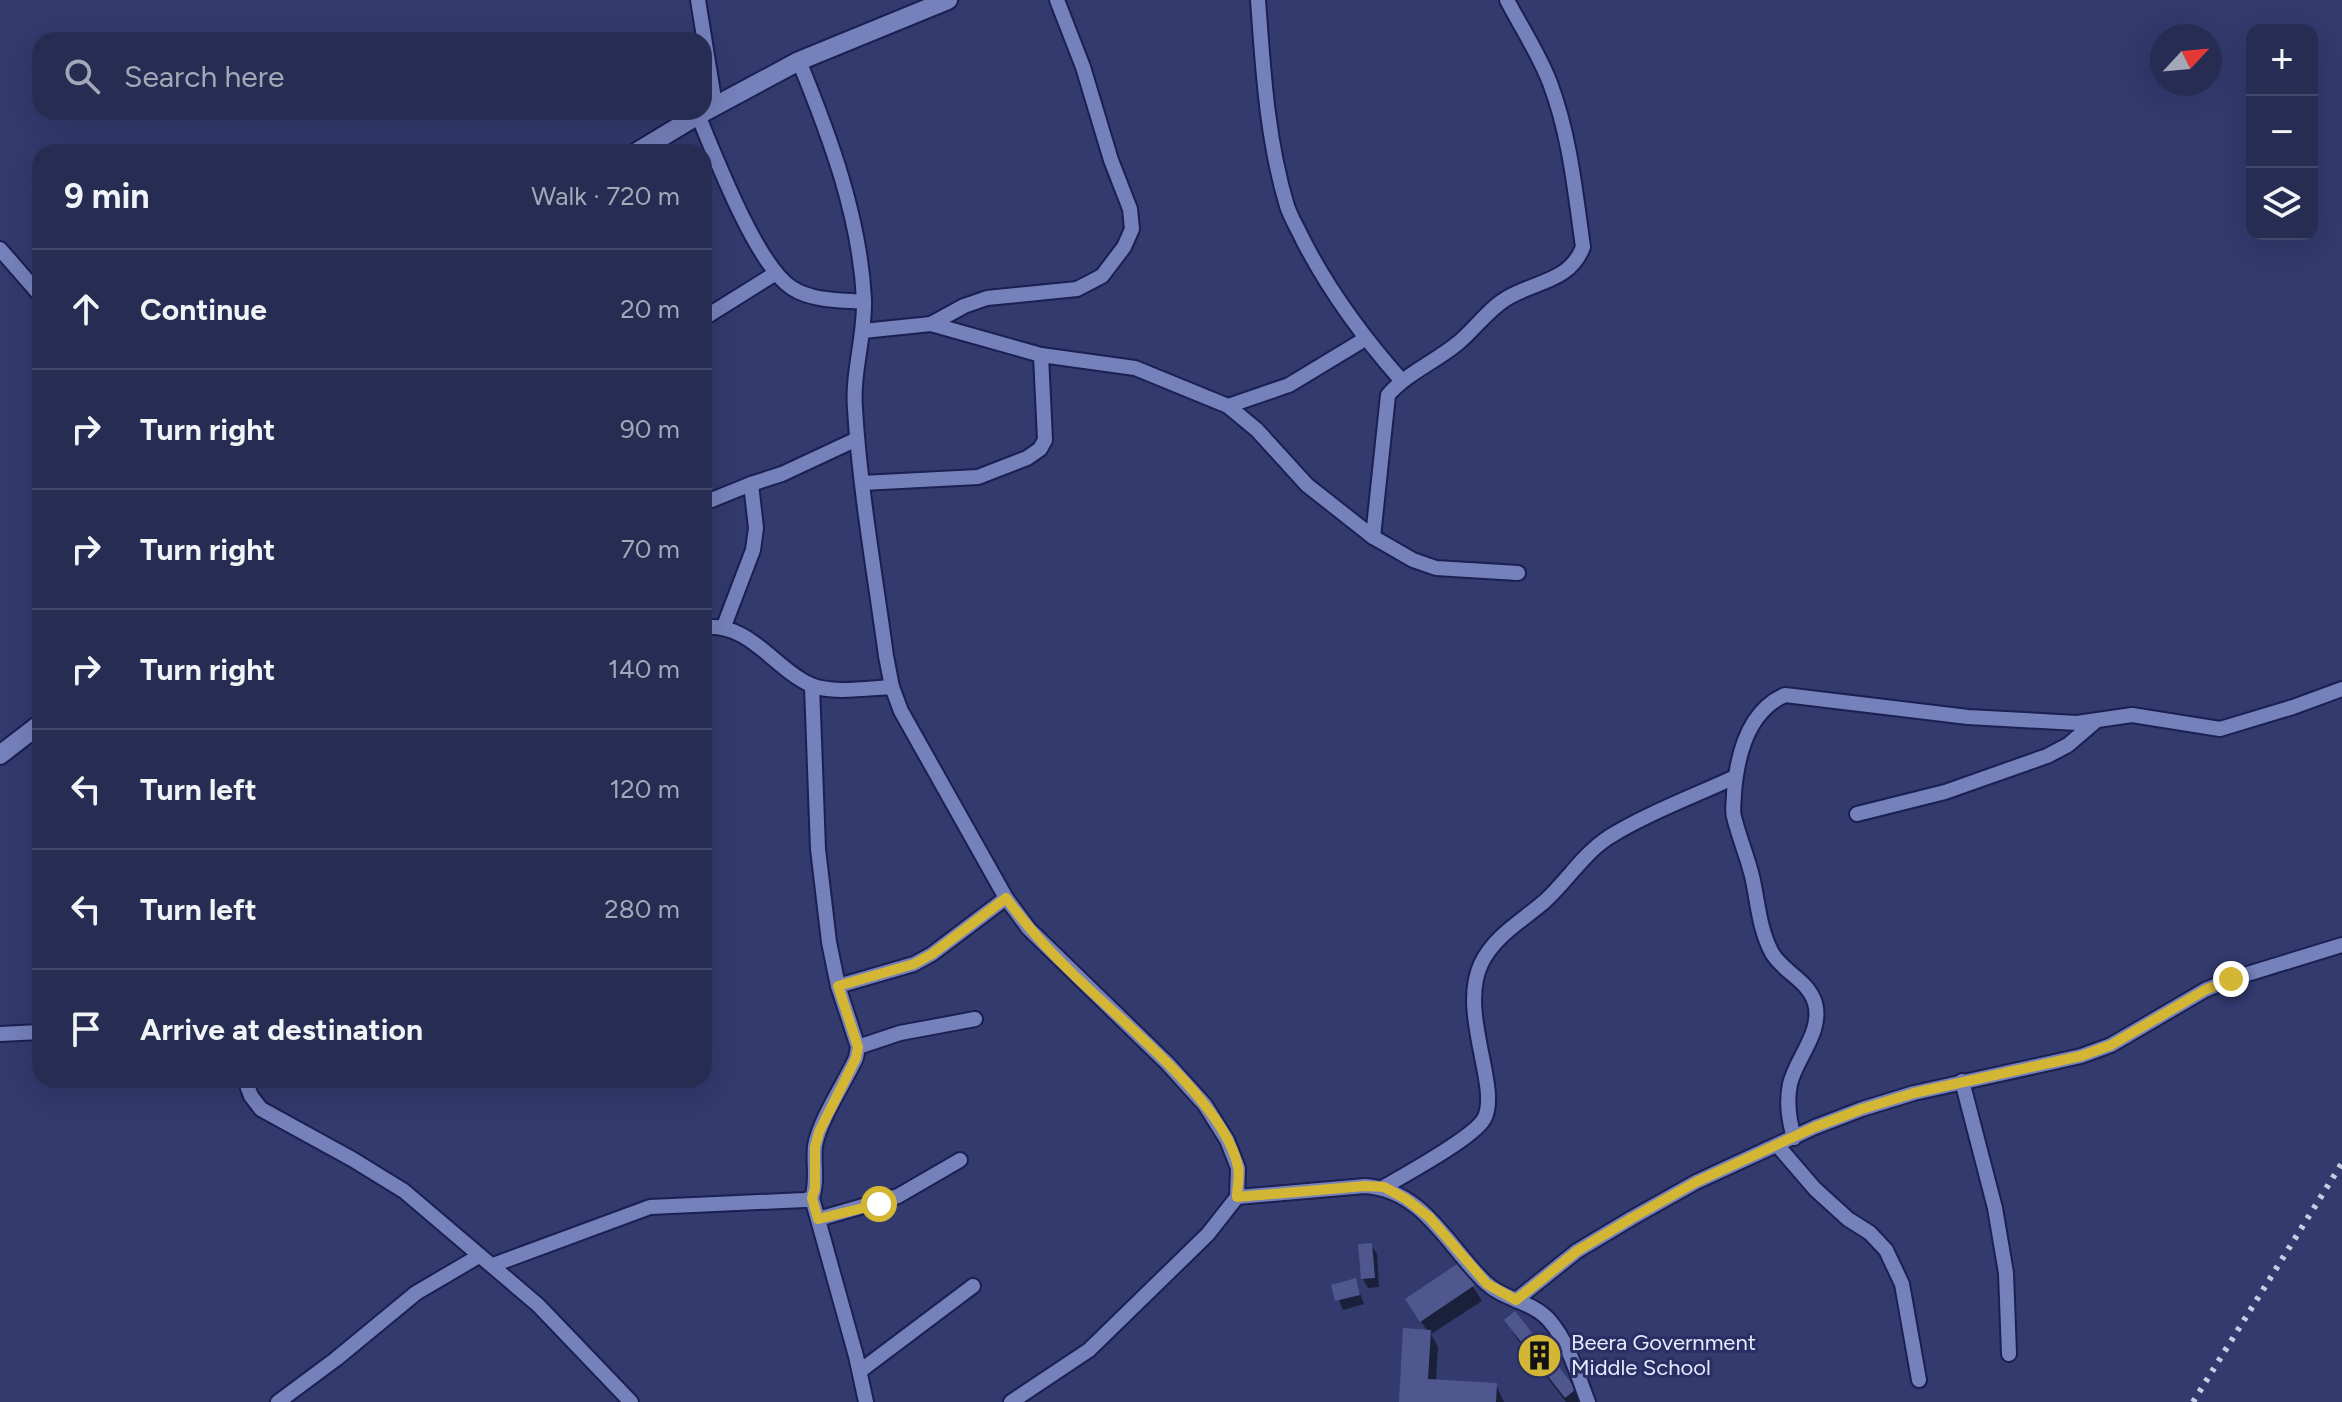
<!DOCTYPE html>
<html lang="en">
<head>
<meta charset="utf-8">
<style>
  body { margin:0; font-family:Figtree,sans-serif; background:#32385c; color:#f1f3f6 }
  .controls { position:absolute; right:24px; top:24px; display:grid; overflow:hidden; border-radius:16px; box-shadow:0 8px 32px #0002 }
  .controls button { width:72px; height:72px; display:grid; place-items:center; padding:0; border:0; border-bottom:2px solid #424869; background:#262c52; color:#f1f3f6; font:40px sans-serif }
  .compass { position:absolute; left:2150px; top:24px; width:72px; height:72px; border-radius:50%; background:#262c52; box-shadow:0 8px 32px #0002; rotate:64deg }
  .stop { position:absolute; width:24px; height:24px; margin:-18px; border:6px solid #d4b635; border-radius:50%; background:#fff }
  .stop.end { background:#d4b635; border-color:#fff; box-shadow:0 2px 8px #0008 }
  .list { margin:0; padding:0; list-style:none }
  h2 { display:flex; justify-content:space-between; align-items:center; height:104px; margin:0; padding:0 32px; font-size:34px }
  h2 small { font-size:26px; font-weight:400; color:#a4a7b8 }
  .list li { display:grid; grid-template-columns:52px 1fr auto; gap:24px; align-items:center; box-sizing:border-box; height:120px; padding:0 32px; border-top:2px solid #424869 }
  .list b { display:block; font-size:30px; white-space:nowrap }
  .list em { font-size:26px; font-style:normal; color:#a4a7b8 }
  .icon { flex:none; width:44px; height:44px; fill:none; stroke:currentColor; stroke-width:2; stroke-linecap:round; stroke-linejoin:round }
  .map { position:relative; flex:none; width:2342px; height:1402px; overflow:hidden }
  .search { position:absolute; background:#262c52; box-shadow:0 8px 32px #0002; left:32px; top:32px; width:680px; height:88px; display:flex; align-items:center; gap:20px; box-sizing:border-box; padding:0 28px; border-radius:24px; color:#a4a7b8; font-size:30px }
  .panel { position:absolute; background:#262c52; box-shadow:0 8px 32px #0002; left:32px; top:144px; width:680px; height:944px; border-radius:24px }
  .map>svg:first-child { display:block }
  .shadow { fill:#0007 }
  .building { fill:#4e588f }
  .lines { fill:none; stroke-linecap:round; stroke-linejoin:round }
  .minor-casing { stroke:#1b1f51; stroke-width:18 }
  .tertiary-casing { stroke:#1b1f51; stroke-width:22 }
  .minor { stroke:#7581bb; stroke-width:14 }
  .tertiary { stroke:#7581bb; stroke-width:18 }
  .rail { stroke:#c7cde5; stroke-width:6; stroke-dasharray:4 8; stroke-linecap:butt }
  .route { stroke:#d4b635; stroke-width:10 }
  .labels { text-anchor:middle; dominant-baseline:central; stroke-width:6; stroke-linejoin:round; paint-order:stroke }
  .poi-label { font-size:22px; fill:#e6ebfe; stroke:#292f62; text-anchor:start }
</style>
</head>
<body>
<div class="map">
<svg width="2342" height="1402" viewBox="0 0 2342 1402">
  <rect width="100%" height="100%" fill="#323a6e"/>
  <g class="shadow">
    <path d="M1371 1245 1377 1254 1379 1287 1368 1288 1363 1279Z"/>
    <path d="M1459 1265 1482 1301 1431 1334 1438 1347 1436 1381 1496 1385 1504 1402H1401L1428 1332 1416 1314Z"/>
    <path d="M1355 1280 1364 1304 1343 1310 1333 1286Z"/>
    <path d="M1506 1321 1574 1390 1581 1402H1566L1518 1340Z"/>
  </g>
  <g class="building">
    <path d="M1372 1243 1375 1278 1361 1279 1358 1244Z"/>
    <path d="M1460 1262 1475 1285 1420 1322 1405 1299Z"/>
    <path d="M1356 1278 1360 1295 1335 1301 1331 1285Z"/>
    <path d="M1515 1311 1576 1389 1565 1398 1504 1320Z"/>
    <path d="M1403 1328 1431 1330 1428 1379 1497 1383 1496 1402H1399Z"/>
  </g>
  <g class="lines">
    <defs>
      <g id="minor">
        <path d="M698 0 715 105"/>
        <path d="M1258 0C1263 69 1267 140 1287 206 1291 218 1298 229 1303 240 1329 291 1363 337 1401 380"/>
        <path d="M799 61C830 137 860 217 864 300 865 336 852 373 855 409 860 491 875 574 886 656L892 687 901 711 1006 898 1029 929 1168 1064 1205 1105 1227 1140 1238 1168 1237 1197 1208 1234 1089 1350 1011 1402"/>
        <path d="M698 115C715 156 757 266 792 288 812 301 840 300 864 302"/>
        <path d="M0 249 40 295"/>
        <path d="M704 318 776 273"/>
        <path d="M931 324 964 306 987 298 1077 289 1102 276 1124 247 1132 229 1130 209 1111 160 1083 67 1057 0"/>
        <path d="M863 331 931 324 1041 355 1135 368 1228 406 1257 430 1307 485 1373 537 1413 560 1436 568 1518 573"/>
        <path d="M1228 406 1289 385 1365 339"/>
        <path d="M862 483 978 477 1027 458 1040 449 1045 440 1041 355"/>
        <path d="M704 503 751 484 782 474 857 439"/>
        <path d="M1373 537 1388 395C1407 373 1435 362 1458 343 1475 329 1489 308 1509 297 1537 281 1570 281 1583 247 1575 191 1570 136 1550 83 1539 54 1521 27 1507 0"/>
        <path d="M724 626 753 550 756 528 751 484"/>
        <path d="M704 627C751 623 773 668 811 685 831 694 870 688 892 687"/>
        <path d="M1857 814 1945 792 2047 756 2068 745 2096 721"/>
        <path d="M838 986 914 964 932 954 1006 898"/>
        <path d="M0 1034 40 1032"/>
        <path d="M858 1047 900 1033 975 1019"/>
        <path d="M245 1080 251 1096 261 1109 352 1159 404 1191 538 1305 631 1402"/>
        <path d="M1962 1081 1995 1208 2006 1273 2009 1354"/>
        <path d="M1794 1138C1789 1120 1786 1103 1790 1084 1796 1058 1823 1032 1815 1003 1808 980 1784 973 1772 953 1759 929 1758 902 1752 876 1747 856 1739 837 1734 817 1732 810 1734 801 1734 793 1737 756 1748 711 1785 695L1968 717 2077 723 2132 715 2220 729 2293 707 2342 689"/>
        <path d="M1778 1146 1815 1189 1848 1219 1870 1233 1886 1250 1902 1284 1919 1380"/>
        <path d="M1384 1187C1406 1174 1473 1138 1484 1119 1501 1088 1458 1013 1481 964 1494 936 1522 921 1545 901 1567 881 1583 854 1609 837 1648 813 1694 796 1735 777"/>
        <path d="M1237 1197 1365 1186C1424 1190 1448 1247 1486 1283 1504 1300 1532 1301 1549 1320 1569 1343 1577 1374 1588 1402"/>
        <path d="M812 1198 856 1356 866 1402"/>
        <path d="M818 1219 898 1196 960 1160"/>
        <path d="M493 1265 650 1207 805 1200 812 1198C818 1181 813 1163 815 1146 819 1121 845 1082 856 1058L858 1047 838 986 829 942 818 849 812 686"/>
        <path d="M1516 1300 1577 1251 1632 1218 1696 1182 1815 1127 1862 1109 1914 1093 2081 1056 2111 1045 2205 990 2231 979 2342 945"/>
        <path d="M860 1371 973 1286"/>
        <path d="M278 1402 336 1359 416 1293 479 1256"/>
      </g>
      <g id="tertiary">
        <path d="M704 112 799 61 948 0"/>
        <path d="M637 152 703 112"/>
        <path d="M0 755 40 724"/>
      </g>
    </defs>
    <use href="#minor" class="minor-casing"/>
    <use href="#tertiary" class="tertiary-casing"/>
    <use href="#minor" class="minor"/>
    <use href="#tertiary" class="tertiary"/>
    <path class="rail" d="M2193 1402 2342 1163"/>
  </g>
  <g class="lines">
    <path class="route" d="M879 1204 818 1219 812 1198 815 1188V1147L819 1132 856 1058 858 1047 838 986 914 964 932 954 1006 898C1026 925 1047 949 1071 972 1118 1019 1225 1102 1238 1167 1240 1176 1237 1188 1237 1197L1365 1186 1384 1187 1406 1199 1429 1217 1487 1284 1516 1300 1577 1251 1632 1218 1696 1182 1815 1127 1862 1109 1914 1093 2081 1056 2111 1045 2205 990 2231 979"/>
  </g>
  <defs>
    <symbol id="building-disc" viewBox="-11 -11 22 22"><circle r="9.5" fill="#d4b635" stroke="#292f62"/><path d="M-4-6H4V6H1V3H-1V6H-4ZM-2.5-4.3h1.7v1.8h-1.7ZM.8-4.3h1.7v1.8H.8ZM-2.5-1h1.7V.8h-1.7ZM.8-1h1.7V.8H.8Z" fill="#111"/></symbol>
  </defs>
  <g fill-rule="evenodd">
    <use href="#building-disc" x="1514" y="1330" width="51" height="51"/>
  </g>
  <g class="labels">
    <g class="poi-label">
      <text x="1571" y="1342">Beera Government<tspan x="1571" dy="25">Middle School</tspan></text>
    </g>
  </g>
</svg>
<div class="controls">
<button>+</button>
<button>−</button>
<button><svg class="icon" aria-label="layers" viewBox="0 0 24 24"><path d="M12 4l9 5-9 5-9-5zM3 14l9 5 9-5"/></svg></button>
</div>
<svg class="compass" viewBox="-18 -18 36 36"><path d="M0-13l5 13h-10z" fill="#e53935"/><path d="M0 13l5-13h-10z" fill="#a4a7b8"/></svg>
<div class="stop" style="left:879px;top:1204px"></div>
<div class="stop end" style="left:2231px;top:979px"></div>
<div class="search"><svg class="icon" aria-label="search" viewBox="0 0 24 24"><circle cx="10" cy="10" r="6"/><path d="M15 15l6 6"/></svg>Search here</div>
<section class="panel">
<h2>9 min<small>Walk · 720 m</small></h2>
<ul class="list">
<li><svg class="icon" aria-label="ahead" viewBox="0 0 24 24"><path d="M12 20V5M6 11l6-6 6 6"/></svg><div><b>Continue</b></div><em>20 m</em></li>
<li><svg class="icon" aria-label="right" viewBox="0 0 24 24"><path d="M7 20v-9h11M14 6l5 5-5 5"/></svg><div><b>Turn right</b></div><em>90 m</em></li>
<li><svg class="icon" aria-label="right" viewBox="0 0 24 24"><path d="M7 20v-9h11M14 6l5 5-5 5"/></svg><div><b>Turn right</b></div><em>70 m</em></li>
<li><svg class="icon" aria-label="right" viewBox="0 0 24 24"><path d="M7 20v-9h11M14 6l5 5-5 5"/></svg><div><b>Turn right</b></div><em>140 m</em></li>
<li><svg class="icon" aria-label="left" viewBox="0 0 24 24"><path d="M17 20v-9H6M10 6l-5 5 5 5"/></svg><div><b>Turn left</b></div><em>120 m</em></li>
<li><svg class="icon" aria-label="left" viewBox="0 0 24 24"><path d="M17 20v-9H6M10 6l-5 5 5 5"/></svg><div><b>Turn left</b></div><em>280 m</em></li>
<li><svg class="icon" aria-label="arrive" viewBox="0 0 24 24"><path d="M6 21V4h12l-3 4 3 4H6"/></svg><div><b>Arrive at destination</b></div></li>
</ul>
</section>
</div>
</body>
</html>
